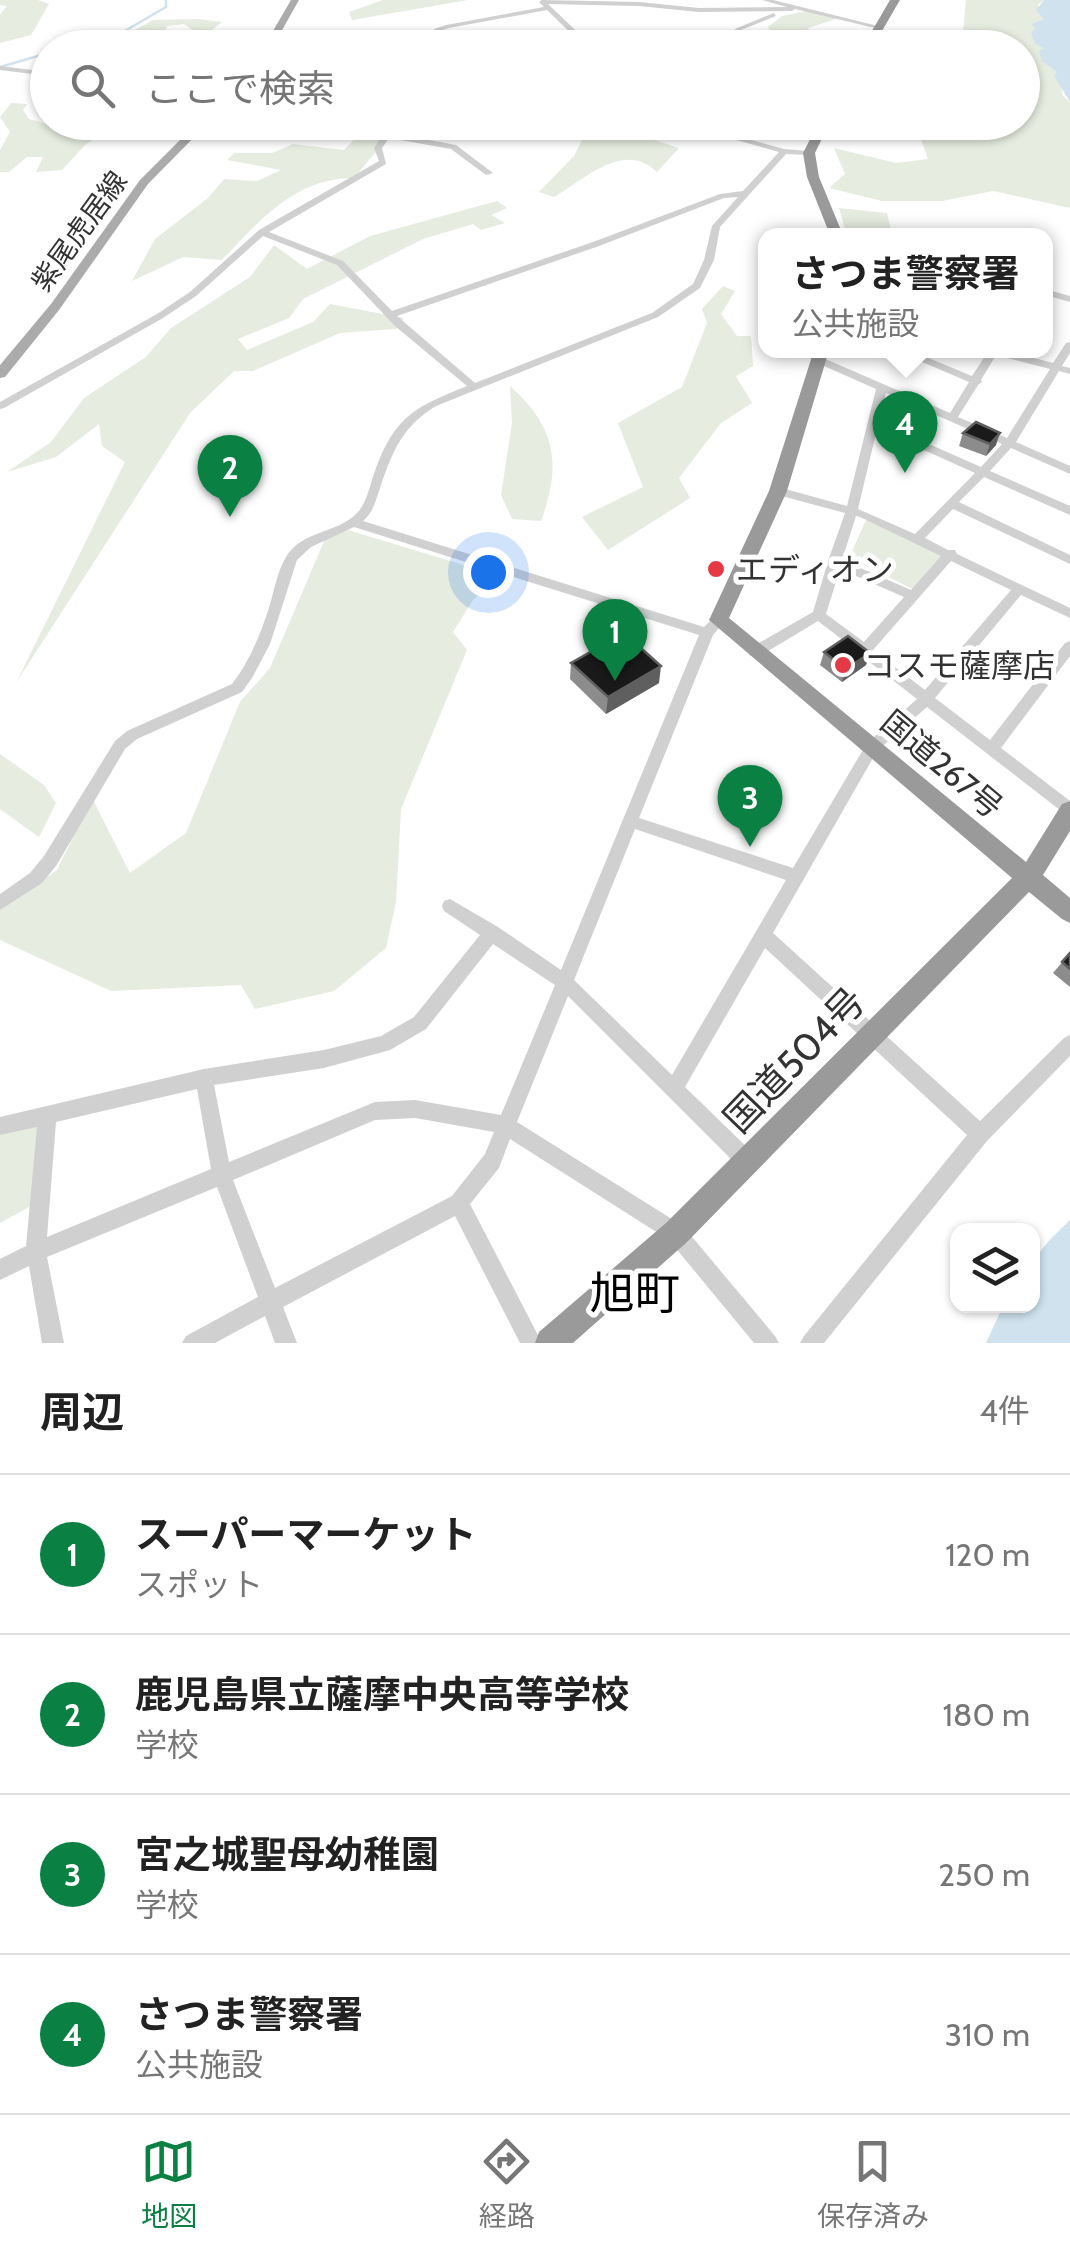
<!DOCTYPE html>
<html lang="ja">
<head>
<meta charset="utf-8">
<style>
  body { margin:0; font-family:Cabin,"Noto Sans JP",sans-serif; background:#f2f2f2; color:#222 }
  .controls { position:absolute; right:30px; bottom:30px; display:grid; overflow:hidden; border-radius:20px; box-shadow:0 2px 8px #0004 }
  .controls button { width:90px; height:90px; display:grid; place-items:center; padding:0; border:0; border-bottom:2px solid #e0e0e0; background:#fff; color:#222; font:50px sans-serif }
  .you { position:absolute; left:488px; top:572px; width:35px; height:35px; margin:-25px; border:8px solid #fff; border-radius:50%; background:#1a73e8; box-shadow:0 0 0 15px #1a73e833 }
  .badge { display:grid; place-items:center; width:65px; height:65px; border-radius:50%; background:#0b8043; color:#fff; font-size:32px; font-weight:700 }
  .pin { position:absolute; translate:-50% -82px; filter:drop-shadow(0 2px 5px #0008) }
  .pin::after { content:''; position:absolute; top:52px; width:35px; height:30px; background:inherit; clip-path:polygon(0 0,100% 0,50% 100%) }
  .popup { position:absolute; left:758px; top:228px; width:295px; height:130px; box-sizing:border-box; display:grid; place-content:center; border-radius:20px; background:#fff; filter:drop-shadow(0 2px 8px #0005); font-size:32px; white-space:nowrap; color:#767676 }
  .popup b { font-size:38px; color:#222 }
  .popup::after { content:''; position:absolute; left:50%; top:100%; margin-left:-20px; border:20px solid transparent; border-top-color:#fff }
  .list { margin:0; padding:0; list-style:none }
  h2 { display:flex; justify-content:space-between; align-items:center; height:130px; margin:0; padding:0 40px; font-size:42px }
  h2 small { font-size:32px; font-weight:400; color:#767676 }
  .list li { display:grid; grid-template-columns:65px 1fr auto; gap:30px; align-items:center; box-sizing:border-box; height:160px; padding:0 40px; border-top:2px solid #e0e0e0 }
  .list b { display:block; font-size:38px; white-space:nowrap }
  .list p { margin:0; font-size:32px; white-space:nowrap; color:#767676 }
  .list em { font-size:32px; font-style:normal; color:#767676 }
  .icon { flex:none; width:55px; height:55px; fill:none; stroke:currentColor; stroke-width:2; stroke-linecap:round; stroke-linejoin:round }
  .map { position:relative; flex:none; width:1070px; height:1343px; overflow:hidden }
  .search { position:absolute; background:#fff; box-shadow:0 2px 8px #0004; left:30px; right:30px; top:30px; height:110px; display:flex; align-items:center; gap:25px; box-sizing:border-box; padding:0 35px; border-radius:55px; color:#767676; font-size:38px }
  .sheet { height:770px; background:#fff }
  nav { display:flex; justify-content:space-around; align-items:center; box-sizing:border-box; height:140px; border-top:2px solid #e0e0e0; background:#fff; font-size:28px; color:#767676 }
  nav a { display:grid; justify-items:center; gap:5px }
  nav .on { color:#0b8043 }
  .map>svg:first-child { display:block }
  .green { fill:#e6ecdf }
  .water { fill:#cfe2ee }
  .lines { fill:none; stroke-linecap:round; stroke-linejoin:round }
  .stream { stroke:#cfe2ee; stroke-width:2.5 }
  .minor { fill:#d0d0d0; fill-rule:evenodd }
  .major { fill:#ababab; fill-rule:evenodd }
  .highway { fill:#9a9a9a; fill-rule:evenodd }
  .wall { fill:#8c8c8c }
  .shaded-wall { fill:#5f5f5f }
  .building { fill:#1a1a1a; stroke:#5f5f5f; stroke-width:2.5 }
  .poi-dot { fill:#e63946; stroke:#fff; stroke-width:4 }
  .labels { text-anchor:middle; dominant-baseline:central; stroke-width:10; stroke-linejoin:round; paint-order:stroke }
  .far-street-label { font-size:28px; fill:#333; stroke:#fff }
  .poi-label { font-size:32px; fill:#333; stroke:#fff; text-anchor:start }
  .street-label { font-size:32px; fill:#333; stroke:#fff }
  .near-street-label { font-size:38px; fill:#333; stroke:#fff }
  .near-quarter-label { font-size:45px; fill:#000; stroke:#fff }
</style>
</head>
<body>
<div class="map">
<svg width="1070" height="1343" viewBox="0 0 1070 1343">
  <rect width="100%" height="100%" fill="#fff"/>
  <g class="green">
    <path d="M0 0H38L49 4 31 35 0 43V15L7 6 0 5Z"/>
    <path d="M383 0H468L352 20 349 12Z"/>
    <path d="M966 0H1044L1038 5 1045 19 1033 25 1058 73 1063 96 1070 102V208L993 191 942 201H882L829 188 845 174 834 148 896 163 928 159 920 136 922 123 1022 122V48L962 44Z"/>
    <path d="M807 11 836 19 808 28 815 39 800 37 787 47 759 48 773 39 768 27 782 16Z"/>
    <path d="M198 19 222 22 210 31 193 30 184 24 167 26 163 37 141 47H83L128 34 153 20Z"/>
    <path d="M11 103 27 104 23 110 29 119 46 124 123 123 86 144 62 170 36 172 43 157H27L9 172H0V150L10 132 0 117Z"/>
    <path d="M370 123H400L354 178C295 178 260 220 222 260L183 257 132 281 155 239 208 198 224 179 257 181 281 170 227 160 234 153H272L293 144 344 150Z"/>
    <path d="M614 123H666L651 139 679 148 657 172C624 140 586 178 554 197L539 192 574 156 585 134Z"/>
    <path d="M497 201 507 208 491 215 505 223 481 230 473 224 423 239 303 299 289 318 238 339 247 350 313 322 330 304 404 318 396 329 340 333 253 371H234L190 413 16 683 125 462 102 446 99 424 56 457 7 472 51 442 84 398 146 357 171 328 250 277 274 245 307 269 370 236Z"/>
    <path d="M839 208 887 213 891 231 912 235 845 229Z"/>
    <path d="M723 286 735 291 721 314 737 336H751L753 366 736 376 752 403 721 423 679 478 690 498 608 550 582 517 643 487 618 423 682 387 707 323 702 309Z"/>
    <path d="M510 386C556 427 562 464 541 521L512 519 501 495 512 423Z"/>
    <path d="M866 520 945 554 913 589 849 558Z"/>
    <path d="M348 530 500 576 473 600 453 632 467 650 401 809 396 902 386 948 334 991 255 1009 241 985 111 991 0 940V909L57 870 92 798 130 873 186 833 240 702 270 668 325 539Z"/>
    <path d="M0 754 44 785 56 803 39 837 0 809Z"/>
    <path d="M47 1114 40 1201 0 1223V1126Z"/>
  </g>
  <g class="water">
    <path d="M1044 0H1070V102L1054 76 1057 72 1042 61 1039 51 1044 48 1035 44 1031 33 1035 29 1032 24 1044 19 1036 10Z"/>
    <path d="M1070 1220V1343H986L1003 1306H1032C1032 1255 1034 1255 1070 1220Z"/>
  </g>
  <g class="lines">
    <g class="stream">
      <path d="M75 48 123 32 166 7V0"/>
      <path d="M0 67 48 53"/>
    </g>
    <g class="minor">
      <path d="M542 0 639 2 699 8 787 7 762 0H773L882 27 879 29 795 9 792 11 699 12 639 6 548 4 594 48H586L547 10 449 28 440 31V36L402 48H390L434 34V29L446 25 544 7 539 2Z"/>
      <path d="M774 13 776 16 741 30 719 48H711L737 28Z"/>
      <path d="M0 66 48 72V76L0 70Z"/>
      <path d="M416 122H429L396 134 456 145 493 173 486 175 451 149 389 138 382 148 386 164 269 232 343 261 392 311 593 242 720 194 743 191 779 152 671 122H686L784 149 809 151 813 153 809 155 786 154 720 227 714 260 700 288 658 317 436 406C403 426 393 450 381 485 376 499 374 512 363 521L704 627 714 617H724L726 620 713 635 639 818 793 868 867 743 917 699 863 657 858 656 857 651 818 621 760 656H750L748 652 750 648 813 612 828 561 845 513 774 494 772 491 778 487 847 506 876 389 815 362V358H823L950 413 969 382 894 350H909L972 376 989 350H1004L1053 363 1066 343 1070 342V353L1062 366 1070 368V374L1059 371 1016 442 1070 466V474L1011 448 990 471 1070 506V515L984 477 959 502 1070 555V564L953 509 925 538 948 550H955L957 554 1070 608V618L1021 595 935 698 990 740 1065 643 1070 641V656L1001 748 1070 801V816L1065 814 927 707 877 751 773 933 980 1121 1064 1038 1070 1035V1056L987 1141 824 1343H800L804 1336 967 1135 765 948 685 1087 754 1154 757 1161 754 1168 747 1171 740 1168 568 996 517 1122 683 1226 775 1336 779 1343H754L669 1240 510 1139 499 1168 470 1204 542 1343H520L455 1216 283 1307 297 1343H275L265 1316 215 1343H182L186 1336 258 1297 217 1187 47 1257 64 1343H42L29 1266 0 1280V1259L26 1246 37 1127 0 1135V1117L204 1069 324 1050 381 1036 414 1017 480 935 444 911 442 906 444 901 450 899 498 927 561 970 699 635 354 527 311 547 297 560 270 644 252 678 242 692 137 739 125 749 56 866 42 883 0 910V894L30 873 44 856 115 741 127 731 232 684C251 659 262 631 271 601 275 587 278 570 286 557 302 530 337 534 357 513 367 503 370 484 375 471 395 416 415 407 467 386L395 326 337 265 263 236 196 296 163 318 4 408 0 409V402L157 314 190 292 259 230 379 161 374 148 384 133ZM738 197 712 226 704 260 693 284 652 313 475 383 397 316 599 246 724 198ZM996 355 1050 369 1007 438 958 417 978 385 982 382 981 380ZM886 393 1002 444 981 467 879 422ZM877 429 975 473 915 534 858 509ZM856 516 860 517 941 556 911 590 842 560ZM951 561 1011 590 925 690 873 650ZM840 569 904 597 864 642 826 614ZM635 829 786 880 672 1075 574 980ZM493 944 555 985 501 1115 415 1100 375 1102 229 1162 214 1085 324 1068 390 1050 426 1029ZM197 1089 211 1169 47 1237 56 1122ZM415 1118 494 1132 485 1154 452 1196 275 1288 233 1180 375 1120Z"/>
      <path d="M582 122H628L597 128Z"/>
      <path d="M1045 289 1070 296V302L1045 295Z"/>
    </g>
    <g class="major">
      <path d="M291 0H299L272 48H263Z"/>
      <path d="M198 122H209L148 184 59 310 5 377 0 378V365L51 304 140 180Z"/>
    </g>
    <g class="highway">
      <path d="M890 0H900L872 48H862Z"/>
      <path d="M819 122H830L815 153 819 177 843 235H830L807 177 803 153Z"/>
      <path d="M814 350H829L787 491 729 618 1026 862 1062 804 1070 801V831L1043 875 1070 898V923L1062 919 1029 892 686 1243 573 1343H535L539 1332 666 1223 1012 878 709 620 769 491Z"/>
    </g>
  </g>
  <g class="wall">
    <path d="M963 433 996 445 986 456 959 446Z"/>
    <path d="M824 652 870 653 866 665 842 682 820 665Z"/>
    <path d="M571 663 659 683 606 714 570 679Z"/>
    <path d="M1070 953V987L1053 973Z"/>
  </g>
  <g class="shaded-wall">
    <path d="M1000 433 996 445 986 456 990 444Z"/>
    <path d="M870 653 866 665 842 682 846 669Z"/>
    <path d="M661 666 659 683 606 714 608 697Z"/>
  </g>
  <g class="building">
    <path d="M976 422 1000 433 990 444 963 433Z"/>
    <path d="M624 633 661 666 608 697 571 663Z"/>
    <path d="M848 636 870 653 846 669 824 652Z"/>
    <path d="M1070 953V969L1062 962Z"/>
  </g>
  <g class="poi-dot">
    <circle cx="716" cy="569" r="10"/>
    <circle cx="843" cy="665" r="10"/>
  </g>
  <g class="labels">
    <g class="far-street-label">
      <text transform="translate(79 231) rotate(-54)">紫尾虎居線</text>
    </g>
    <g class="poi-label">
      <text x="736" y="569">エディオン</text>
      <text x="863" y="665">コスモ薩摩店</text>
    </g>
    <g class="street-label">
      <text transform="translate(942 764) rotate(40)">国道267号</text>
    </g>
    <g class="near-street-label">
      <text transform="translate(794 1060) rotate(-46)">国道504号</text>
    </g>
    <g class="near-quarter-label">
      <text x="635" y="1293">旭町</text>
    </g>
  </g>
</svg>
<div class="controls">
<button><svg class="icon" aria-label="layers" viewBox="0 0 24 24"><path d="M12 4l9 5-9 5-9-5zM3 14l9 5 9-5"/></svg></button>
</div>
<div class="you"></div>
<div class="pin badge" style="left:615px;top:681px">1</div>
<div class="pin badge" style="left:230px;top:517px">2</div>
<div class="pin badge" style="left:750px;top:847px">3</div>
<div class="pin badge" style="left:905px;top:473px">4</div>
<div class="popup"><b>さつま警察署</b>公共施設</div>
<div class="search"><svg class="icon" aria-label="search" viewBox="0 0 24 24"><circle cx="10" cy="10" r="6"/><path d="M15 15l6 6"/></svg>ここで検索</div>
</div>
<section class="sheet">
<h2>周辺<small>4件</small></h2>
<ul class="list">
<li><span class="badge">1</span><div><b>スーパーマーケット</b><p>スポット</p></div><em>120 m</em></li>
<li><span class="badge">2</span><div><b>鹿児島県立薩摩中央高等学校</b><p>学校</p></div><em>180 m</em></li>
<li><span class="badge">3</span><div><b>宮之城聖母幼稚園</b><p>学校</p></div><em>250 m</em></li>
<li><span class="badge">4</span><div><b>さつま警察署</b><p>公共施設</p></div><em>310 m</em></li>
</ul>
</section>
<nav>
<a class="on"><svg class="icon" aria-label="map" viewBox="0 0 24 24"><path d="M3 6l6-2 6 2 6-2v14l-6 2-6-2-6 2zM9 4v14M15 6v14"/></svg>地図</a>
<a><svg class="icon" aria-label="directions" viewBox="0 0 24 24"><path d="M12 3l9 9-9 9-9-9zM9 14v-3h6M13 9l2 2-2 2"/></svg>経路</a>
<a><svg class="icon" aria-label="saved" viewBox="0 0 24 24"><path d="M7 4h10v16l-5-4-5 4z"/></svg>保存済み</a>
</nav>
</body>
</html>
